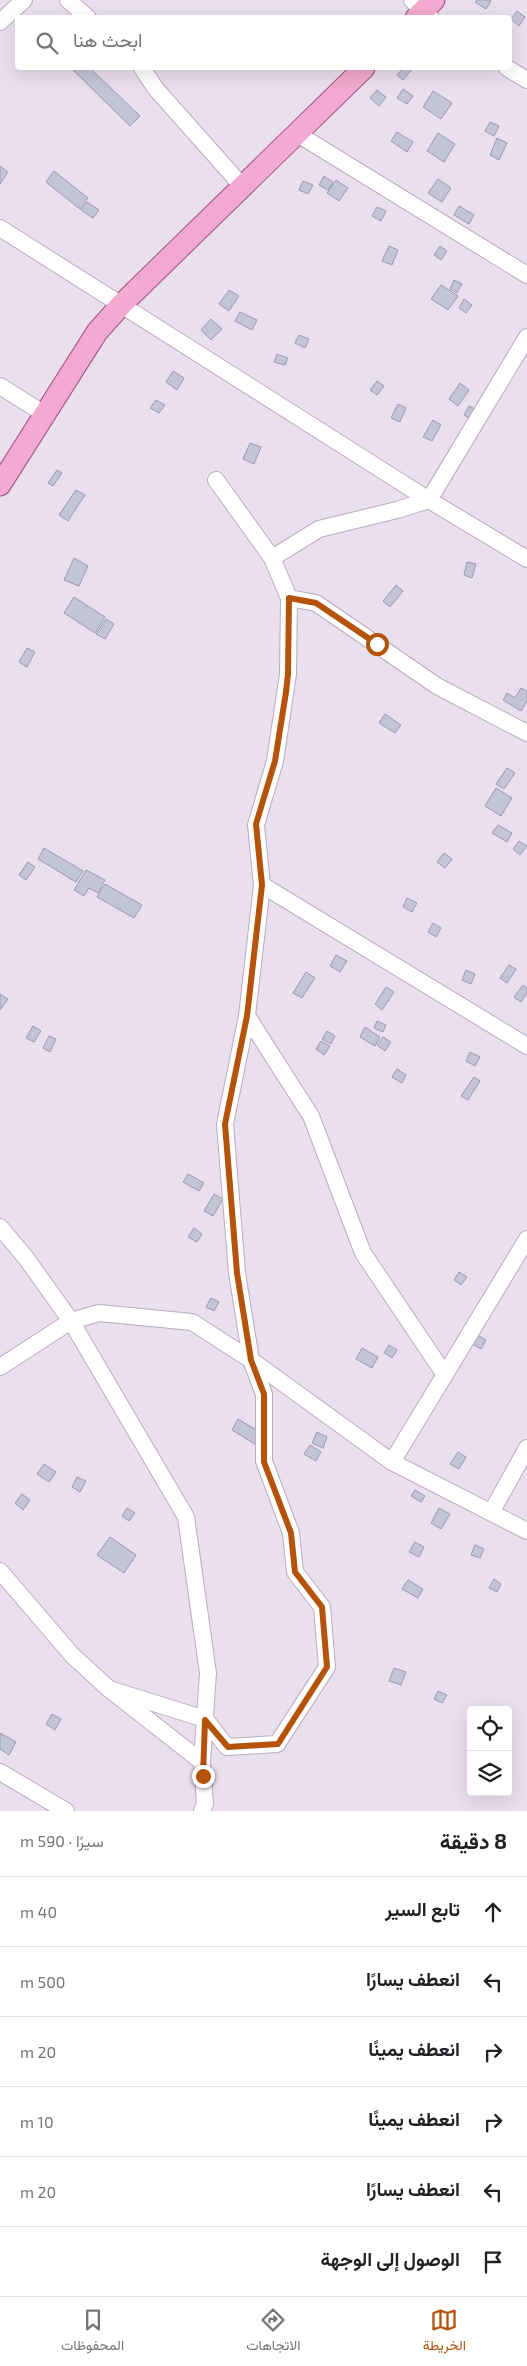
<!DOCTYPE html>
<html lang="ar">
<head>
<meta charset="utf-8">
<style>
  body { margin:0; font-family:"Exo 2",Vazirmatn,sans-serif; background:#f6f6f6; color:#202124; direction:rtl }
  .controls { position:absolute; right:15px; bottom:15px; display:grid; overflow:hidden; border-radius:5px; box-shadow:0 5px 20px #0002 }
  .controls button { width:45px; height:45px; display:grid; place-items:center; padding:0; border:0; border-bottom:1px solid #e0e0e0; background:#fff; color:#202124; font:25px sans-serif }
  .stop { position:absolute; width:15px; height:15px; margin:-11px; border:4px solid #b45309; border-radius:50%; background:#fff }
  .stop.end { background:#b45309; border-color:#fff; box-shadow:0 1px 5px #0008 }
  .list { margin:0; padding:0; list-style:none }
  h2 { display:flex; justify-content:space-between; align-items:center; height:65px; margin:0; padding:0 20px; font-size:21px }
  h2 small { font-size:16px; font-weight:400; color:#757577 }
  .list li { display:grid; grid-template-columns:32px 1fr auto; gap:15px; align-items:center; box-sizing:border-box; height:70px; padding:0 20px; border-top:1px solid #e0e0e0 }
  .list b { display:block; font-size:19px; white-space:nowrap }
  .list em { font-size:16px; font-style:normal; color:#757577 }
  .icon { flex:none; width:28px; height:28px; fill:none; stroke:currentColor; stroke-width:2; stroke-linecap:round; stroke-linejoin:round }
  .map { position:relative; flex:none; width:527px; height:1811px; overflow:hidden; direction:ltr }
  .search { position:absolute; background:#fff; box-shadow:0 5px 20px #0002; left:15px; right:15px; top:15px; height:55px; display:flex; align-items:center; gap:12px; box-sizing:border-box; padding:0 18px; border-radius:5px; color:#757577; font-size:19px }
  .sheet { height:485px; background:#fff }
  nav { display:flex; justify-content:space-around; align-items:center; box-sizing:border-box; height:70px; border-top:1px solid #e0e0e0; background:#fff; font-size:14px; color:#757577 }
  nav a { display:grid; justify-items:center; gap:2px }
  nav .on { color:#b45309 }
  .map>svg:first-child { display:block }
  .building { fill:#c3c4d5; stroke:#9a9bab }
  .lines { fill:none; stroke-linecap:round; stroke-linejoin:round }
  .minor-casing { stroke:#b8adbc; stroke-width:18 }
  .major-casing { stroke:#a3537e; stroke-width:23 }
  .minor { stroke:#fff; stroke-width:16 }
  .major { stroke:#f3aad0; stroke-width:21 }
  .route { stroke:#b45309; stroke-width:6 }
</style>
</head>
<body>
<div class="map">
<svg width="527" height="1811" viewBox="0 0 527 1811">
  <rect width="100%" height="100%" fill="#eadfee"/>
  <g class="building">
    <path d="M477 0H490L491 1 486 9 475 2Z"/>
    <path d="M517 11 525 17 519 26 511 19Z"/>
    <path d="M71 68H90L140 116 130 126Z"/>
    <path d="M403 68H413L403 80 397 75Z"/>
    <path d="M403 89 413 96 407 104 397 98Z"/>
    <path d="M377 90 386 97 379 106 370 98Z"/>
    <path d="M433 91 452 103 441 119 423 107Z"/>
    <path d="M490 122 499 126 494 136 485 131Z"/>
    <path d="M397 132 413 142 407 152 391 141Z"/>
    <path d="M438 133 455 144 444 162 427 151Z"/>
    <path d="M497 138 507 143 499 160 490 155Z"/>
    <path d="M0 166 8 172 0 184Z"/>
    <path d="M54 171 88 198 80 209 46 182Z"/>
    <path d="M324 176 333 182 328 190 319 185Z"/>
    <path d="M438 179 451 188 442 202 428 193Z"/>
    <path d="M336 180 348 188 339 201 327 193Z"/>
    <path d="M303 181 313 185 308 194 299 190Z"/>
    <path d="M87 202 99 210 93 218 81 210Z"/>
    <path d="M459 206 474 215 469 224 454 215Z"/>
    <path d="M377 207 386 211 381 221 372 216Z"/>
    <path d="M389 246 398 250 392 265 382 261Z"/>
    <path d="M440 246 447 251 441 260 434 255Z"/>
    <path d="M454 280 462 284 457 293 450 289Z"/>
    <path d="M441 285 458 296 448 310 431 299Z"/>
    <path d="M229 290 239 296 229 311 219 304Z"/>
    <path d="M464 299 472 305 466 313 459 308Z"/>
    <path d="M240 312 257 320 252 330 235 321Z"/>
    <path d="M211 319 222 329 211 340 201 330Z"/>
    <path d="M299 335 309 339 305 348 295 343Z"/>
    <path d="M277 354 288 358 285 365 274 362Z"/>
    <path d="M173 371 184 378 177 390 166 382Z"/>
    <path d="M377 381 384 386 377 395 370 390Z"/>
    <path d="M460 383 469 390 458 406 449 399Z"/>
    <path d="M156 400 165 405 159 413 150 408Z"/>
    <path d="M398 404 406 408 400 422 391 418Z"/>
    <path d="M469 406 481 412 477 422 464 415Z"/>
    <path d="M433 420 441 425 432 441 423 437Z"/>
    <path d="M250 443 261 447 254 464 243 459Z"/>
    <path d="M57 470 62 473 53 486 48 483Z"/>
    <path d="M76 490 85 495 68 521 59 515Z"/>
    <path d="M74 558 88 566 79 586 64 580Z"/>
    <path d="M467 562 476 564 472 578 464 575Z"/>
    <path d="M396 585 403 591 390 607 383 601Z"/>
    <path d="M74 597 105 617 95 633 64 613Z"/>
    <path d="M106 619 114 624 105 639 96 634Z"/>
    <path d="M27 648 35 652 27 667 19 662Z"/>
    <path d="M521 688 527 691V701L521 711 503 700 507 693 515 698Z"/>
    <path d="M385 714 401 725 395 733 379 723Z"/>
    <path d="M507 768 515 773 504 789 496 784Z"/>
    <path d="M496 788 512 798 501 816 485 806Z"/>
    <path d="M498 825 512 833 507 842 492 833Z"/>
    <path d="M519 841 527 846 520 855 513 849Z"/>
    <path d="M44 848 83 871 76 882 38 859Z"/>
    <path d="M444 853 452 859 445 868 437 862Z"/>
    <path d="M28 862 35 867 26 880 19 875Z"/>
    <path d="M86 870 105 880 98 893 89 888 84 896 74 890Z"/>
    <path d="M105 884 142 905 134 918 97 897Z"/>
    <path d="M407 898 417 903 412 912 403 907Z"/>
    <path d="M433 923 441 928 436 937 428 932Z"/>
    <path d="M336 955 347 961 340 972 330 966Z"/>
    <path d="M509 965 516 969 507 983 500 978Z"/>
    <path d="M466 970 475 974 471 984 462 980Z"/>
    <path d="M306 972 315 978 302 998 293 993Z"/>
    <path d="M523 985 527 988V993L521 1002 514 997Z"/>
    <path d="M386 987 394 992 382 1010 375 1004Z"/>
    <path d="M0 994 8 999 0 1010Z"/>
    <path d="M377 1021 386 1025 383 1032 374 1028Z"/>
    <path d="M33 1026 41 1031 34 1042 26 1038Z"/>
    <path d="M365 1027 380 1037 375 1046 360 1037Z"/>
    <path d="M327 1031 335 1036 331 1044 322 1039Z"/>
    <path d="M49 1036 56 1039 50 1052 43 1048Z"/>
    <path d="M383 1037 391 1042 385 1051 377 1045Z"/>
    <path d="M321 1041 330 1046 324 1055 316 1049Z"/>
    <path d="M470 1052 480 1057 475 1066 466 1061Z"/>
    <path d="M397 1069 406 1075 402 1083 392 1077Z"/>
    <path d="M474 1077 480 1081 468 1100 461 1096Z"/>
    <path d="M188 1174 204 1183 199 1191 183 1182Z"/>
    <path d="M214 1194 223 1199 213 1216 204 1211Z"/>
    <path d="M194 1228 202 1234 197 1242 188 1237Z"/>
    <path d="M459 1272 467 1277 461 1285 454 1280Z"/>
    <path d="M211 1298 219 1302 214 1311 206 1307Z"/>
    <path d="M474 1333 486 1340 481 1349 469 1342Z"/>
    <path d="M389 1345 397 1350 392 1358 384 1353Z"/>
    <path d="M362 1348 378 1357 372 1368 356 1359Z"/>
    <path d="M238 1419 265 1435 258 1446 232 1430Z"/>
    <path d="M317 1432 327 1437 323 1448 312 1443Z"/>
    <path d="M310 1445 321 1452 316 1461 304 1454Z"/>
    <path d="M458 1452 466 1457 459 1469 450 1464Z"/>
    <path d="M44 1464 56 1472 49 1482 37 1474Z"/>
    <path d="M77 1477 86 1481 80 1492 72 1487Z"/>
    <path d="M415 1490 425 1496 421 1502 411 1496Z"/>
    <path d="M22 1494 30 1500 23 1510 15 1503Z"/>
    <path d="M127 1508 135 1513 129 1521 122 1516Z"/>
    <path d="M439 1508 450 1514 441 1529 431 1523Z"/>
    <path d="M110 1537 136 1555 124 1573 97 1555Z"/>
    <path d="M415 1542 424 1547 419 1557 409 1552Z"/>
    <path d="M475 1545 484 1549 480 1558 471 1555Z"/>
    <path d="M494 1579 501 1584 497 1592 489 1588Z"/>
    <path d="M408 1580 423 1589 418 1598 402 1589Z"/>
    <path d="M394 1668 406 1672 401 1685 389 1681Z"/>
    <path d="M438 1691 447 1695 442 1703 434 1699Z"/>
    <path d="M52 1714 61 1719 55 1730 46 1724Z"/>
    <path d="M0 1733 16 1742 9 1755 0 1749Z"/>
  </g>
  <g class="lines">
    <defs>
      <g id="minor">
        <path d="M68 0 88 18"/>
        <path d="M412 0 422 12 431 18"/>
        <path d="M0 22 24 0"/>
        <path d="M142 68 156 89 242 186"/>
        <path d="M507 68 527 80"/>
        <path d="M296 133 527 275"/>
        <path d="M0 228 429 500 527 559"/>
        <path d="M0 386 43 413"/>
        <path d="M216 480 272 558 289 598 288 674 275 761 256 825 262 885 247 1016 311 1116 363 1253 445 1375"/>
        <path d="M272 558 319 529 397 510 429 500 527 337"/>
        <path d="M289 598 316 603 437 686 527 733"/>
        <path d="M262 885 527 1046"/>
        <path d="M0 1227 26 1258 71 1321 186 1517 208 1673 202 1762 205 1804 202 1811"/>
        <path d="M0 1367 71 1321 99 1313 192 1322 251 1360 392 1462 527 1531"/>
        <path d="M392 1462 527 1239"/>
        <path d="M492 1511 527 1448"/>
        <path d="M0 1571 72 1655 109 1689 202 1762"/>
        <path d="M109 1689 205 1719 227 1747 277 1744 327 1667 322 1607 295 1572 291 1533 264 1461V1394L251 1360 237 1273 225 1124 247 1016"/>
        <path d="M0 1772 66 1811"/>
      </g>
      <g id="major">
        <path d="M416 18 434 0"/>
        <path d="M0 485 97 332 122 304 364 68"/>
      </g>
    </defs>
    <use href="#minor" class="minor-casing"/>
    <use href="#major" class="major-casing"/>
    <use href="#minor" class="minor"/>
    <use href="#major" class="major"/>
  </g>
  <g class="lines">
    <path class="route" d="M203 1776 205 1720 228 1747 278 1744 327 1667 322 1607 295 1572 291 1533 264 1462V1394L251 1360 237 1273 225 1124 247 1016 262 885 256 824 275 761 286 692 288 674 289 598 316 603 377 644"/>
  </g>
</svg>
<div class="controls">
<button><svg class="icon" aria-label="locate" viewBox="0 0 24 24"><circle cx="12" cy="12" r="6"/><path d="M12 2v4M12 18v4M2 12h4M18 12h4"/></svg></button>
<button><svg class="icon" aria-label="layers" viewBox="0 0 24 24"><path d="M12 4l9 5-9 5-9-5zM3 14l9 5 9-5"/></svg></button>
</div>
<div class="stop" style="left:377px;top:644px"></div>
<div class="stop end" style="left:203px;top:1776px"></div>
<div class="search"><svg class="icon" aria-label="search" viewBox="0 0 24 24"><circle cx="10" cy="10" r="6"/><path d="M15 15l6 6"/></svg>ابحث هنا</div>
</div>
<section class="sheet">
<h2>8 دقيقة<small>سيرًا · 590 m</small></h2>
<ul class="list">
<li><svg class="icon" aria-label="ahead" viewBox="0 0 24 24"><path d="M12 20V5M6 11l6-6 6 6"/></svg><div><b>تابع السير</b></div><em>40 m</em></li>
<li><svg class="icon" aria-label="left" viewBox="0 0 24 24"><path d="M17 20v-9H6M10 6l-5 5 5 5"/></svg><div><b>انعطف يسارًا</b></div><em>500 m</em></li>
<li><svg class="icon" aria-label="right" viewBox="0 0 24 24"><path d="M7 20v-9h11M14 6l5 5-5 5"/></svg><div><b>انعطف يمينًا</b></div><em>20 m</em></li>
<li><svg class="icon" aria-label="right" viewBox="0 0 24 24"><path d="M7 20v-9h11M14 6l5 5-5 5"/></svg><div><b>انعطف يمينًا</b></div><em>10 m</em></li>
<li><svg class="icon" aria-label="left" viewBox="0 0 24 24"><path d="M17 20v-9H6M10 6l-5 5 5 5"/></svg><div><b>انعطف يسارًا</b></div><em>20 m</em></li>
<li><svg class="icon" aria-label="arrive" viewBox="0 0 24 24"><path d="M6 21V4h12l-3 4 3 4H6"/></svg><div><b>الوصول إلى الوجهة</b></div></li>
</ul>
</section>
<nav>
<a class="on"><svg class="icon" aria-label="map" viewBox="0 0 24 24"><path d="M3 6l6-2 6 2 6-2v14l-6 2-6-2-6 2zM9 4v14M15 6v14"/></svg>الخريطة</a>
<a><svg class="icon" aria-label="directions" viewBox="0 0 24 24"><path d="M12 3l9 9-9 9-9-9zM9 14v-3h6M13 9l2 2-2 2"/></svg>الاتجاهات</a>
<a><svg class="icon" aria-label="saved" viewBox="0 0 24 24"><path d="M7 4h10v16l-5-4-5 4z"/></svg>المحفوظات</a>
</nav>
</body>
</html>
